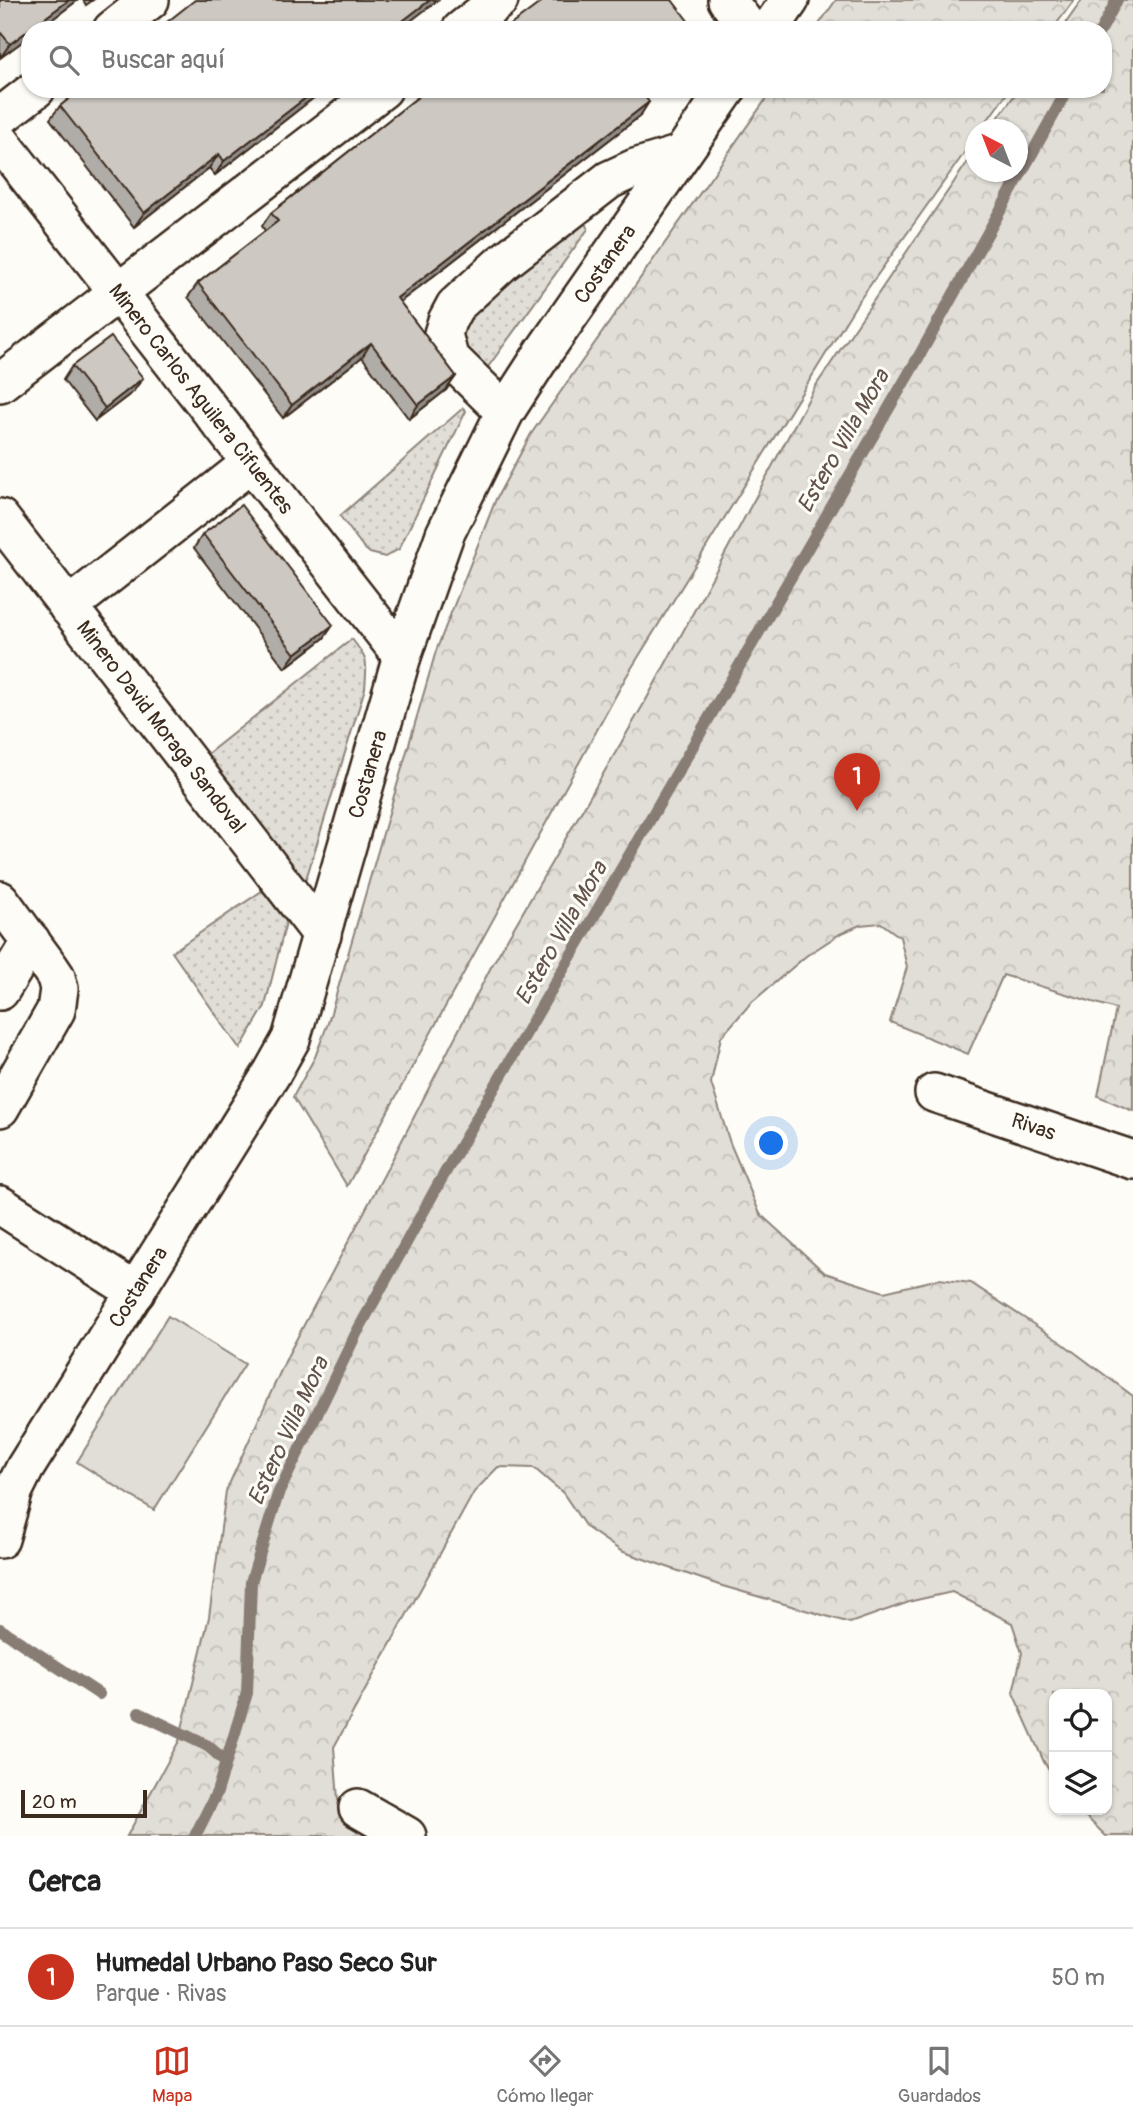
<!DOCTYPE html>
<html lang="es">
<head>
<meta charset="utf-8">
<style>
  body { margin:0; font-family:Pangolin,sans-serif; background:#f6f6f6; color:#222 }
  .controls { position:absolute; right:21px; bottom:21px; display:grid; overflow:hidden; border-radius:14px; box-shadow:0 2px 5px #0004 }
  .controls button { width:63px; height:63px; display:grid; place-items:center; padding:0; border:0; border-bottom:2px solid #e0e0e0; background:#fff; color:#222; font:35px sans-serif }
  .compass { position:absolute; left:965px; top:119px; width:63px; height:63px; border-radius:50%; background:#fff; box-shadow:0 2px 5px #0004; rotate:318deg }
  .scale { position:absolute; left:21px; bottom:18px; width:126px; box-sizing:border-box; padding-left:7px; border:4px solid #3b2a1e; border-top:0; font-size:19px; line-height:24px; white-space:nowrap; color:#3b2a1e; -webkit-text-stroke:5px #fdfcf7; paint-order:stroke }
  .you { position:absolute; left:772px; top:1144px; width:24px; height:24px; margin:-18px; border:5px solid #fff; border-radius:50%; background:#1a73e8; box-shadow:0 0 0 10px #1a73e833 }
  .badge { display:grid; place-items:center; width:46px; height:46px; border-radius:50%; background:#c8321e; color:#fff; font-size:23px; font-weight:700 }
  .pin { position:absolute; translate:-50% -58px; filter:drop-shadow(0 2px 4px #0008) }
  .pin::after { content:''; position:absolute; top:37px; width:24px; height:21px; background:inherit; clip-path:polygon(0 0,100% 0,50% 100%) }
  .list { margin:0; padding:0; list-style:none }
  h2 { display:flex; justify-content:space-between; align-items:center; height:91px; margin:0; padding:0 28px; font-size:30px }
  h2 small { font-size:23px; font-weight:400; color:#767676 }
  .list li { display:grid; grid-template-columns:46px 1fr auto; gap:21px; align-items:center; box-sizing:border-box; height:98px; padding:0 28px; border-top:2px solid #e0e0e0 }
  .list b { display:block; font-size:26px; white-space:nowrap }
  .list p { margin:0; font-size:23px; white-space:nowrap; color:#767676 }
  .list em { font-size:23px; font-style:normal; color:#767676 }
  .icon { flex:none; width:38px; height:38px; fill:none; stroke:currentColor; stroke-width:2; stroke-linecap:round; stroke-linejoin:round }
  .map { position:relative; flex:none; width:1133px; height:1836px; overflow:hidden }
  .search { position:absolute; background:#fff; box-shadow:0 2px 5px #0004; left:21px; right:21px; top:21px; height:77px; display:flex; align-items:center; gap:18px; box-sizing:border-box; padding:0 24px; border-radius:28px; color:#767676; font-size:26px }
  .sheet { height:189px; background:#fff }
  nav { display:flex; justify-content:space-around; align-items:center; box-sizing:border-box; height:98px; border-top:2px solid #e0e0e0; background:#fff; font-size:19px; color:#767676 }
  nav a { display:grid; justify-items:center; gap:4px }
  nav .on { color:#c8321e }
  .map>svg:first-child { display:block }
  .grass { fill:url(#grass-dots); stroke:#8e847a; stroke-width:2 }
  .park { fill:url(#park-crowns); stroke:#8e847a; stroke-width:2 }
  .pitch { fill:#e1ded7; stroke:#8e847a; stroke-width:2 }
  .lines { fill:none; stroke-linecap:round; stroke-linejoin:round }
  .stream { stroke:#887d74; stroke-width:12 }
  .minor-casing { stroke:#3b2a1e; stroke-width:42 }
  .minor { stroke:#fdfcf7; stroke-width:37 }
  .wall { fill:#b0aca7; stroke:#3b2a1e; stroke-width:2 }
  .shaded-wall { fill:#908c88; stroke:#3b2a1e; stroke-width:2 }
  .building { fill:#cdc8c2; stroke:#3b2a1e; stroke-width:2 }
  .labels { text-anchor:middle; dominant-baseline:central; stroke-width:6; stroke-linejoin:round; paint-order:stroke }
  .street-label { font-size:21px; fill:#3b2a1e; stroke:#fdfcf7 }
  .water-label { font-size:23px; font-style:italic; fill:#615349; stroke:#fdfcf7 }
</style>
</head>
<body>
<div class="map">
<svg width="1133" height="1836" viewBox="0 0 1133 1836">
  <defs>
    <pattern id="grass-dots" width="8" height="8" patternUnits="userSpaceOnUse" patternTransform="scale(1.75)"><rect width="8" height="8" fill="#e1ded7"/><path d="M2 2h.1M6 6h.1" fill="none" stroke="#c2bfb8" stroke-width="1.8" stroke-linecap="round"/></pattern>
    <pattern id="park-crowns" width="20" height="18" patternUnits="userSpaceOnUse" patternTransform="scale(1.75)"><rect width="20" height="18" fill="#e1ded7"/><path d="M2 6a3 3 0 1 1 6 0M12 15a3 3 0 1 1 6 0" fill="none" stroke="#c2bfb8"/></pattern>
  </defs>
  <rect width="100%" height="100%" fill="#fdfcf7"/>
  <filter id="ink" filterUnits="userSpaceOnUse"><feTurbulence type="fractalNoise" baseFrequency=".0143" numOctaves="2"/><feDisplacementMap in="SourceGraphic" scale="14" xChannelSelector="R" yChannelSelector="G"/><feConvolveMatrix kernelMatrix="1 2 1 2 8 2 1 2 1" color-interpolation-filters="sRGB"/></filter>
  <g filter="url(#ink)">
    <g class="grass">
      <path d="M586 220 588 229 488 367 482 370 463 350 461 324 472 310Z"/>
      <path d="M463 408 466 411 399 549 385 557 370 553 364 548 340 516Z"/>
      <path d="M352 639C369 661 367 661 365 688L306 879H298L206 755Z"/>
      <path d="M272 884 288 914 265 1006 240 1049 172 952Z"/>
    </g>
    <g class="park">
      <path d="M836 0H1074L1052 30H815Z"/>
      <path d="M1082 0H1133V1111L1098 1096 1116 1009 1003 975 968 1054 890 1022 907 967 900 937 881 923 860 925 840 934 806 956 751 1003 721 1037 711 1083 730 1143 760 1214 825 1273 884 1292 939 1279 971 1283 1062 1343 1133 1396V1836H1106L1079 1810H1107V1694H1054V1778L1044 1762 1013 1693 1022 1653 1012 1623 952 1592 912 1601 850 1623 719 1585 621 1551 586 1527 563 1493 534 1468 498 1467 474 1492 334 1747 338 1800 377 1836H127L179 1741 209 1617 226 1491 288 1355 395 1154 491 967 646 700 815 387 975 151 976 172H1018V130L990 129 1019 89H1103V30H1061Z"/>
      <path d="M773 89H1010L981 129 976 130 975 138 856 305 626 677 347 1186 293 1097 315 1057 328 1023 436 651 496 499 531 434Z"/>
    </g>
    <path class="pitch" d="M168 1316 245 1364 154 1510 77 1462Z"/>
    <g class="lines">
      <g class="stream">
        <path d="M1101 30 1117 0"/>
        <path d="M0 1629 99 1694"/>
        <path d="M139 1713 208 1746 226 1762"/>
        <path d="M195 1836 217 1792 247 1693 251 1582 278 1494 357 1332 439 1183 918 358 1068 89"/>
      </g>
      <defs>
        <g id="minor">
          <path d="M727 0 750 30"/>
          <path d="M112 30 150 0"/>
          <path d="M461 30 499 0"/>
          <path d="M769 30 790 0"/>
          <path d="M0 117 36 89"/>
          <path id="s1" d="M0 141 402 656"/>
          <path d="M0 383 383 89"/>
          <path d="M505 412 449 357 443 334 447 321 455 306 502 263 609 180 635 168 681 154"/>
          <path id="s2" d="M0 518 322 935"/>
          <path d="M68 607 251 463"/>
          <path d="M0 900 50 968 56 977 59 989 56 1010 0 1108"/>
          <path d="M0 991 31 941"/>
          <path id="s3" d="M934 1093 1133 1160"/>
          <path d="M0 1205 136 1292"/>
          <path id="s4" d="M0 1539 14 1490 25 1468 272 1073 291 1039 402 656 445 534 505 412 545 350 727 89"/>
          <path d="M358 1808 407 1836"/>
        </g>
      </defs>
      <use href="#minor" class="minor-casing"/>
      <use href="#minor" class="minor"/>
    </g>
    <g class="wall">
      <path d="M0 0H78L0 58Z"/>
      <path d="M83 0H93L86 5Z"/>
      <path d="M325 89 215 175 209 168 134 227 50 119 60 106Z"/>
      <path d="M428 89H658L646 98 640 116 400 302 456 376 446 390 409 419 362 357 283 418 188 297 198 283 265 231 262 226 271 213Z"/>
      <path d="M72 366 133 392 95 421 63 380Z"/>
      <path d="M203 534 333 625 324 638 285 668 194 548Z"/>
    </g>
    <g class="shaded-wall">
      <path d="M69 0H78L38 30H30V36L0 58 10 44Z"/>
      <path d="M430 0H438L399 30H390Z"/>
      <path d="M317 89H325L215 175 224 161Z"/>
      <path d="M650 89H658L634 108 643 94Z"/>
      <path d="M649 102 640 116 387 312 397 298Z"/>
      <path d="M219 154 209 168 134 227 144 213Z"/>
      <path d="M371 343 362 357 283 418 292 405Z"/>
      <path d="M456 376 446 390 409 419 418 405Z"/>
      <path d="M143 378 133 392 95 421 105 408Z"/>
      <path d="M333 625 324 638 285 668 295 654Z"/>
    </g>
    <g class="building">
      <path d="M0 0H69L10 44 0 32Z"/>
      <path d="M195 0H430L391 30H157Z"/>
      <path d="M544 0H672L695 30H504Z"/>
      <path d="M81 89H317L224 161 219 154 144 213 60 106Z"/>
      <path d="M428 89H650L643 94 649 102 397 298 456 376 418 405 371 343 292 405 198 283 278 221 271 213Z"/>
      <path d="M111 337 143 378 105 408 72 366Z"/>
      <path d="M241 505 333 625 295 654 203 534Z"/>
    </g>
  </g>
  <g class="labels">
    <g class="street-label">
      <text stroke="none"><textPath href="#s4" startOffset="1423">Costanera</textPath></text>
      <text stroke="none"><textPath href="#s1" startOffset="327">Minero Carlos Aguilera Cifuentes</textPath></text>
      <text stroke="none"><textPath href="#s2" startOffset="264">Minero David Moraga Sandoval</textPath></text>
      <text stroke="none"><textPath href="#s4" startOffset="856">Costanera</textPath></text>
      <text stroke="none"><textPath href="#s3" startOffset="105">Rivas</textPath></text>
      <text stroke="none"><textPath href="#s4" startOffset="289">Costanera</textPath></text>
    </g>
    <g class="water-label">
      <text transform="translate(843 441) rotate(-60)">Estero Villa Mora</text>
      <text transform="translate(561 933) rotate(-60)">Estero Villa Mora</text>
      <text transform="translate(288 1431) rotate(-65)">Estero Villa Mora</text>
    </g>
  </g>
</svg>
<div class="controls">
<button><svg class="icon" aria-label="locate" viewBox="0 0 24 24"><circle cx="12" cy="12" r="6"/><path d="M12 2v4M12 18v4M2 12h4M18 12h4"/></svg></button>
<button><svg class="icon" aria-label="layers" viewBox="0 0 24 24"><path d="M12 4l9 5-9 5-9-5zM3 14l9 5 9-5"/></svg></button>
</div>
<svg class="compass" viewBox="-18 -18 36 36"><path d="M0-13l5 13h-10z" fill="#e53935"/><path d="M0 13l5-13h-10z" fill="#767676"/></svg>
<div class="scale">20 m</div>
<div class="you"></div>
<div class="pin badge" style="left:857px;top:811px">1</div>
<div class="search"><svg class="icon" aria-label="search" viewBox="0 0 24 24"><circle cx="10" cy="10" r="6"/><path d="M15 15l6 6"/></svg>Buscar aquí</div>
</div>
<section class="sheet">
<h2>Cerca<small></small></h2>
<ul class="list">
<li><span class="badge">1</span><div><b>Humedal Urbano Paso Seco Sur</b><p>Parque · Rivas</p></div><em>50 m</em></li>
</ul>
</section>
<nav>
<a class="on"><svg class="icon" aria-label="map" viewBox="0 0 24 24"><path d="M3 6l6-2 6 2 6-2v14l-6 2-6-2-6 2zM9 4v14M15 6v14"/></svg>Mapa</a>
<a><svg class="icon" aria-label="directions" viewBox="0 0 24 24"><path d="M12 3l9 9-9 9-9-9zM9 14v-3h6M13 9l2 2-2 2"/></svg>Cómo llegar</a>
<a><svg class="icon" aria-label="saved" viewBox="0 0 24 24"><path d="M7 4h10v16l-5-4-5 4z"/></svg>Guardados</a>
</nav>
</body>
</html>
